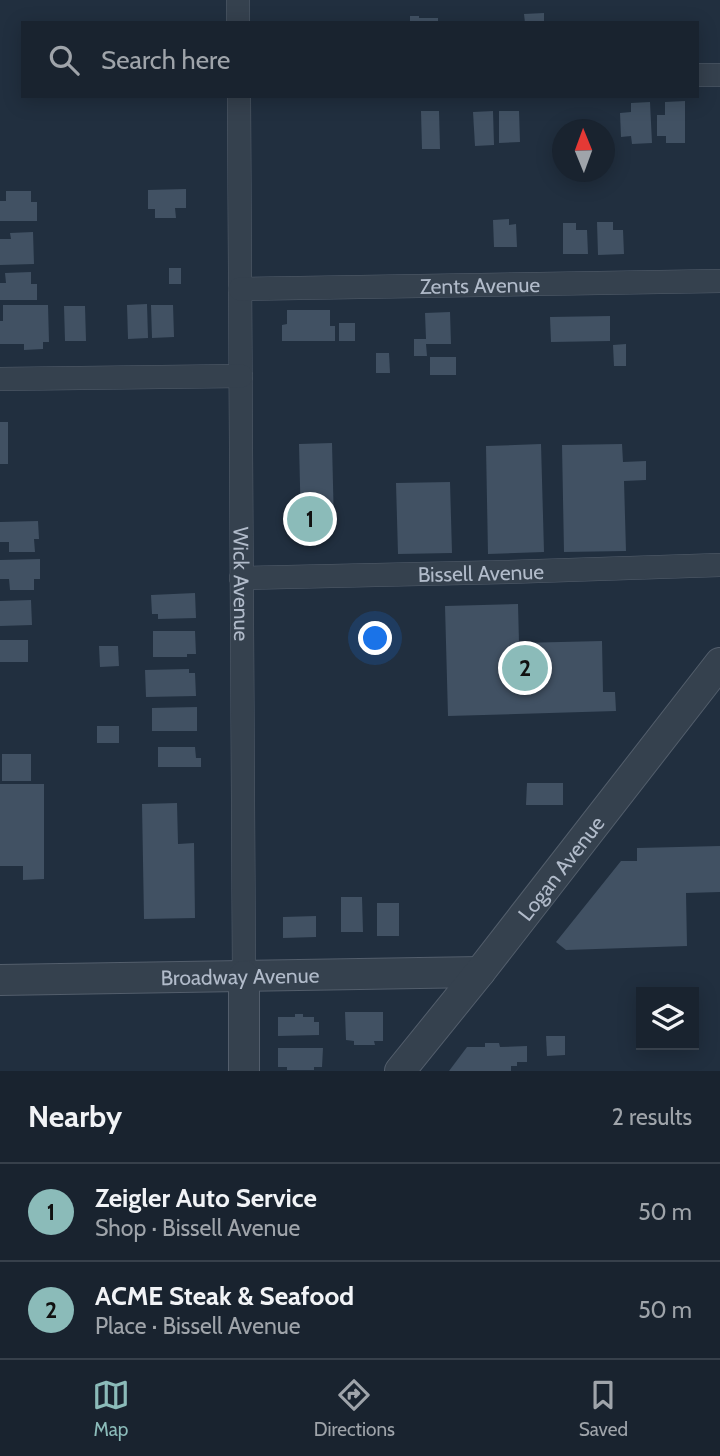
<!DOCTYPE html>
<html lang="en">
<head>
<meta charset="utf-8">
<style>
  body { margin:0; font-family:Cabin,sans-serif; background:#262f3b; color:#f1f3f6 }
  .controls { position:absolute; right:21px; bottom:21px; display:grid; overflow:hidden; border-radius:0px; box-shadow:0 4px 18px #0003 }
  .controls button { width:63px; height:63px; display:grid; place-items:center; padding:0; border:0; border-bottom:2px solid #37404b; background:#19232f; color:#f1f3f6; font:35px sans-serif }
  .compass { position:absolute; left:552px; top:119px; width:63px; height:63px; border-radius:50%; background:#19232f; box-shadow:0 4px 18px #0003; rotate:359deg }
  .you { position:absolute; left:376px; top:639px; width:24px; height:24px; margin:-18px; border:5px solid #fff; border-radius:50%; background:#1a73e8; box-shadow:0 0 0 10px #1a73e833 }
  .badge { display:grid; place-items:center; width:46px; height:46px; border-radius:50%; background:#8bbbb9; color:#111; font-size:23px; font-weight:700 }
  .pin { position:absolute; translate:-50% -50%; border:4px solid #fff; box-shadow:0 2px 7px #0006 }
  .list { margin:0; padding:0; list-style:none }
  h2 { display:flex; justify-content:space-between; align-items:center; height:91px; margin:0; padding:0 28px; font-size:30px }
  h2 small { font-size:23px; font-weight:400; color:#9fa4aa }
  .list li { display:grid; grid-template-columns:46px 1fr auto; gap:21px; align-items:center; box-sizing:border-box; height:98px; padding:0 28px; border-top:2px solid #37404b }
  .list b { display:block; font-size:26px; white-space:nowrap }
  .list p { margin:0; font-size:23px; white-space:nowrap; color:#9fa4aa }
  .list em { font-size:23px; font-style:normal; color:#9fa4aa }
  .icon { flex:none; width:38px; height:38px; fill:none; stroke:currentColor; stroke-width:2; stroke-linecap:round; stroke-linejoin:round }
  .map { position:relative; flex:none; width:720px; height:1071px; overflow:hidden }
  .search { position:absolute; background:#19232f; box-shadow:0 4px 18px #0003; left:21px; right:21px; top:21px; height:77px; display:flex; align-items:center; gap:18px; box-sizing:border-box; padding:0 24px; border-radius:0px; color:#9fa4aa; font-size:26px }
  .sheet { height:287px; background:#19232f }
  nav { display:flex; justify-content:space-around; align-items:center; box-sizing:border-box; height:98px; border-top:2px solid #37404b; background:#19232f; font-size:19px; color:#9fa4aa }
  nav a { display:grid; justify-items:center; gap:4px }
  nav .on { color:#8bbbb9 }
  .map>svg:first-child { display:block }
  .building { fill:#415163 }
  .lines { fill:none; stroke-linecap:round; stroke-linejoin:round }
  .minor-casing { stroke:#535e6c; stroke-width:24 }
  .tertiary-casing { stroke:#535e6c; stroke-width:32 }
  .minor { stroke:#35414e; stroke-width:23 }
  .tertiary { stroke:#35414e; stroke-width:30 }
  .labels { text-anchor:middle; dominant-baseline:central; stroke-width:7; stroke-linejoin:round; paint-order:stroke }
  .street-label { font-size:21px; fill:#b1bbca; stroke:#1a2633 }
</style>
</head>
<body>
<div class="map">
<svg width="720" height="1071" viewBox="0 0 720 1071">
  <rect width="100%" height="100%" fill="#212f3f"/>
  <g class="building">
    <path d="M544 13V23H525L524 14Z"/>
    <path d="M410 16H419V18H438V23H410Z"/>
    <path d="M685 101V143H666V136H657V115H665V102Z"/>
    <path d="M650 102 652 143 632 144 631 136 621 137 620 113 631 112V103Z"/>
    <path d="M421 111H439L440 149H422Z"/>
    <path d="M493 111 494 145 475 146 473 112Z"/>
    <path d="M499 111H519L520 142 499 143Z"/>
    <path d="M186 189V208H175L176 218H155V209H148V190Z"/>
    <path d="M6 191H31V202H37V221H0V201H6Z"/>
    <path d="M509 219V225L516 224 517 247H494L493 220Z"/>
    <path d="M597 222H613V230H623L624 254 598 255Z"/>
    <path d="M563 223H576V230H587L588 254H563Z"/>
    <path d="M33 232 34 264 0 265V239H11L10 233Z"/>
    <rect x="169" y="268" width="12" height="16"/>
    <path d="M31 272V284H37V300H0V283H6L5 273Z"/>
    <path d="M147 304 148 338 128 339 127 305Z"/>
    <path d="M3 305H48L49 342H43V349L24 350V344H0V321H3Z"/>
    <path d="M151 305H173L174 337 152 338Z"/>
    <path d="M64 306H85L86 341H65Z"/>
    <path d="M287 310H330V326H335V341H282V325L287 324Z"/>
    <path d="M450 312 451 344H426L427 356H414V339H426L425 313Z"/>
    <path d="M610 316V341L551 342 550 317Z"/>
    <rect x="339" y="323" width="16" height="18"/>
    <path d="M626 344V366H614L613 345Z"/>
    <path d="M376 353H389L390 373H376Z"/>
    <rect x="430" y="357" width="26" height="18"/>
    <rect x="0" y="422" width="8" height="42"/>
    <path d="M332 443 334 526H301L299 444Z"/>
    <path d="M541 444 544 552 488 554 486 446Z"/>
    <path d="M622 444 623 462 646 461V480L624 481 626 551 564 552 562 445Z"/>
    <path d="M450 482 452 553 398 554 396 483Z"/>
    <path d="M38 521 39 539H34L35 552H9V542H0V522Z"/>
    <path d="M40 559V579H34V590H10L9 579H0V560Z"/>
    <path d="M195 593 196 618 158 619V614H152L151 595Z"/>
    <path d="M31 600 32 625 0 626V601Z"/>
    <path d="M518 604 519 643 602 641 603 692H615L616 711 448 716 445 606Z"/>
    <path d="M153 631H195L196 654H187V657H153Z"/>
    <rect x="0" y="640" width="28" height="22"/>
    <path d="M99 646H118L119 666 100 667Z"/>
    <path d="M189 669V673H195L196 696 146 697 145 670Z"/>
    <path d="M197 707V731H152V708Z"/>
    <rect x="97" y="726" width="22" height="17"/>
    <path d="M158 747H195L196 758H201V767H158Z"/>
    <rect x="2" y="754" width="29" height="27"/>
    <path d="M527 783H563V805H526Z"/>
    <path d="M0 784H44V879L23 880V866H0Z"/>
    <path d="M177 803 178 844 194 843 195 918 144 919 142 804Z"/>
    <path d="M720 846V892L686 893 687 946 566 950 556 942 621 861H637V848Z"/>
    <path d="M341 897H362L363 932H341Z"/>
    <rect x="377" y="903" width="22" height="33"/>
    <path d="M316 916V937L283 938V917Z"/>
    <path d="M345 1012H383V1041H374L375 1045H354V1041L346 1040Z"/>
    <path d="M295 1014H303V1017H314V1022H319V1035L278 1036V1017H295Z"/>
    <path d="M546 1036H565V1055L547 1056Z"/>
    <path d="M485 1043H499L500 1047 527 1046V1062H517V1066H511V1071H449L467 1047H485Z"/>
    <path d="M278 1048H323L322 1067H314V1070H287V1067H278Z"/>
  </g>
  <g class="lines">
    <defs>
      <g id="minor">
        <path d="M238 0V23"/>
        <path d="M697 75H720"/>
        <path id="s1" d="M239 96 244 976"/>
        <path id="s2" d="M240 289 720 281"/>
        <path d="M0 379 241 376"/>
        <path id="s3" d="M241 578 508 572 720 565"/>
      </g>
      <g id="tertiary">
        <path id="s4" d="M0 980 480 972"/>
        <path d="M244 1071V976"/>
        <path id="s5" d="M400 1071 480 972 720 663"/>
      </g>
    </defs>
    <use href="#minor" class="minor-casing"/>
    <use href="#tertiary" class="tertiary-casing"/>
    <use href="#minor" class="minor"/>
    <use href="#tertiary" class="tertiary"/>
  </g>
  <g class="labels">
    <g class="street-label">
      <text stroke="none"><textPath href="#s2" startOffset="240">Zents Avenue</textPath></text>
      <text stroke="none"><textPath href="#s3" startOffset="240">Bissell Avenue</textPath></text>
      <text stroke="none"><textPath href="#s1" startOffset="488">Wick Avenue</textPath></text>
      <text stroke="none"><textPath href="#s5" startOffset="259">Logan Avenue</textPath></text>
      <text stroke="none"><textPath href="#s4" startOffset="240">Broadway Avenue</textPath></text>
    </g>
  </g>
</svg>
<div class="controls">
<button><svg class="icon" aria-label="layers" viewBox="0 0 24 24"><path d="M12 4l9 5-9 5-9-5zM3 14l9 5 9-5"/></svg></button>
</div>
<svg class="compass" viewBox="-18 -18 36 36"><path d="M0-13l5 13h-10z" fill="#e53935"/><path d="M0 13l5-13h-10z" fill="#9fa4aa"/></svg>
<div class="you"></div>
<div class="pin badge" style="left:310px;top:519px">1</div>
<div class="pin badge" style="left:525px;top:668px">2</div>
<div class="search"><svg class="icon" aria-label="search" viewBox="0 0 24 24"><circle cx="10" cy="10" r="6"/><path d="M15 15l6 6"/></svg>Search here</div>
</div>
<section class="sheet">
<h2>Nearby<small>2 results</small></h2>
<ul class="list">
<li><span class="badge">1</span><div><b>Zeigler Auto Service</b><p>Shop · Bissell Avenue</p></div><em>50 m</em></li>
<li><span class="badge">2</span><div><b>ACME Steak &amp; Seafood</b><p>Place · Bissell Avenue</p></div><em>50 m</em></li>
</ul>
</section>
<nav>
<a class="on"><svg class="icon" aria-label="map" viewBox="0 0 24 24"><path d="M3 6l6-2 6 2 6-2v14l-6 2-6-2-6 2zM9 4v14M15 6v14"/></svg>Map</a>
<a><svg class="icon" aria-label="directions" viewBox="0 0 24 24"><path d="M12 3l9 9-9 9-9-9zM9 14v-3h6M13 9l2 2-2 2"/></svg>Directions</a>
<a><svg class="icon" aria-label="saved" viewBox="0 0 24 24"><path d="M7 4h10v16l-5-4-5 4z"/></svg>Saved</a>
</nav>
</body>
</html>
